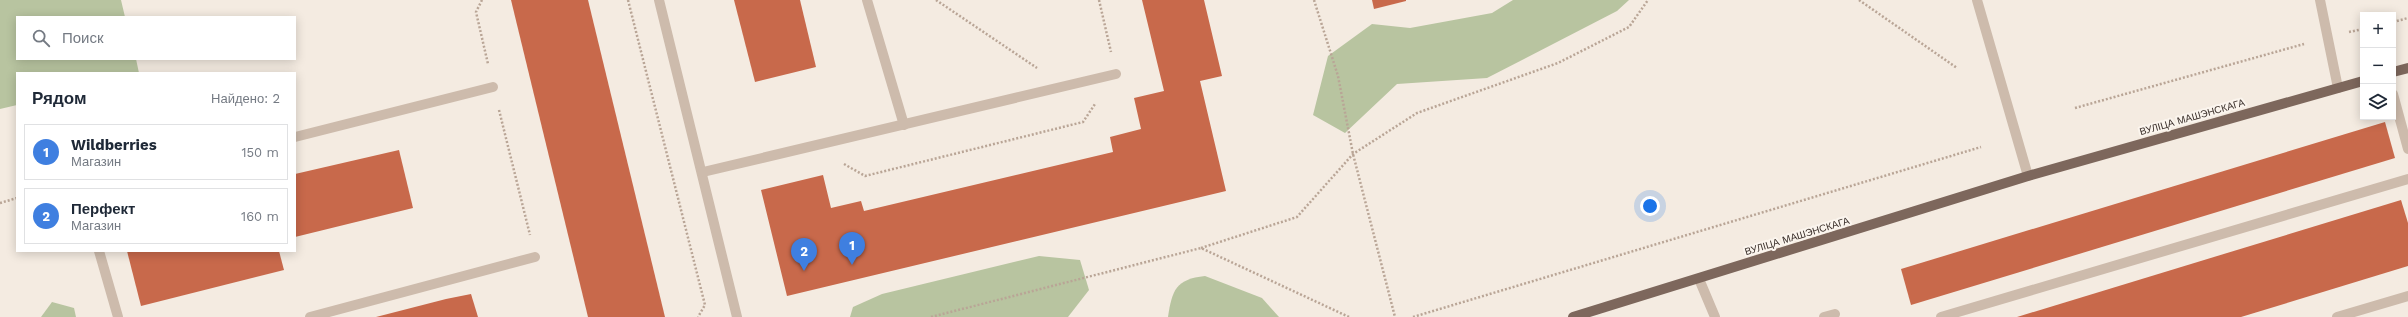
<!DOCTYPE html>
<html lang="ru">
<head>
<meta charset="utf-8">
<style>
  body { margin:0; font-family:"Work Sans",sans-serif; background:#f2f2f3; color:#1f2937 }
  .controls { position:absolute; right:12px; top:12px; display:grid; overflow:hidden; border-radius:0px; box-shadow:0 2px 10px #0003 }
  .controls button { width:36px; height:36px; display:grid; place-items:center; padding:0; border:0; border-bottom:1px solid #e0e1e3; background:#fff; color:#1f2937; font:20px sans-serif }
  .you { position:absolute; left:1650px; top:206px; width:14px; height:14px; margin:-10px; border:3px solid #fff; border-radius:50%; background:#1a73e8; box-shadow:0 0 0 6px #1a73e833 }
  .badge { display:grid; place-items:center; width:26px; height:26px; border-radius:50%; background:#0f766e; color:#fff; font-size:13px; font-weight:700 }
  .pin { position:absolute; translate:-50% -33px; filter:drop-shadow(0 1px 2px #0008) }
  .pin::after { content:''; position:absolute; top:21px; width:14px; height:12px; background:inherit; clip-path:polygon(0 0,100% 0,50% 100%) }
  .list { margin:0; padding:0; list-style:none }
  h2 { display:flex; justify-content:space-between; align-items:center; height:52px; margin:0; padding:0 16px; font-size:17px }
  h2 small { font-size:13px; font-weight:400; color:#747a83 }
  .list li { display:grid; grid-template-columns:26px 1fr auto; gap:12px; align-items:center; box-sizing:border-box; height:56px; margin:0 8px 8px; padding:0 8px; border:1px solid #e0e1e3; border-radius:0px }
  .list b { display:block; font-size:15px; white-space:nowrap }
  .list p { margin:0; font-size:13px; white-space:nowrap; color:#747a83 }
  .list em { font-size:13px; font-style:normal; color:#747a83 }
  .icon { flex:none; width:22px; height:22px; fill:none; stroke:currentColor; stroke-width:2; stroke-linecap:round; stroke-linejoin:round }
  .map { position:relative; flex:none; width:2408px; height:317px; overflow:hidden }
  .search { position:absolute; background:#fff; box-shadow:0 2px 10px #0003; left:16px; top:16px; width:280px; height:44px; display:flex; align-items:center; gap:10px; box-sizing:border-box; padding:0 14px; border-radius:0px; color:#747a83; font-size:15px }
  .panel { position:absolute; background:#fff; box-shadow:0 2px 10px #0003; left:16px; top:72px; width:280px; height:180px; border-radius:0px }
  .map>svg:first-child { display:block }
  .green { fill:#b8c4a0 }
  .building { fill:#c8694b }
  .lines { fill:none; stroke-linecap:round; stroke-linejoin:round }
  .path { stroke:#b9a596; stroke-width:2.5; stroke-dasharray:2 2; stroke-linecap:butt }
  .minor { stroke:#cdbbac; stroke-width:10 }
  .major { stroke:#7d675c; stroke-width:10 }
  .labels { text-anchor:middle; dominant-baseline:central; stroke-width:4; stroke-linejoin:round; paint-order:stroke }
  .street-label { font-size:10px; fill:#3b302b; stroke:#fbf5ee }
</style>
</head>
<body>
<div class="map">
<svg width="2408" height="317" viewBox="0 0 2408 317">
  <rect width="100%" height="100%" fill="#f4ebe1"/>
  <g class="green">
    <path d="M0 0H121L125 17H17V59H136L139 73H17V105L0 109Z"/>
    <path d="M1513 0H1629L1617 11 1487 78 1397 84 1345 133 1313 115 1328 56 1372 24 1410 28 1492 13Z"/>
    <path d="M1039 256 1080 260 1089 290 1068 317H850L853 307 882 294Z"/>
    <path d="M1205 276 1262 298 1279 317H1168C1172 290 1176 279 1205 276Z"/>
    <path d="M52 302 74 308 76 317H41Z"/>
  </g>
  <g class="building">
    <path d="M511 0H588L665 317H588Z"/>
    <path d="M734 0H800L816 67 755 82Z"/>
    <path d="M1142 0H1204L1222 76 1200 81 1226 191 787 296 761 190 823 175 831 208 861 201 864 211 1113 152 1110 137 1141 129 1134 98 1164 91Z"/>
    <path d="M1372 0H1406V1L1374 9Z"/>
    <path d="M2385 122 2395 158 1911 305 1901 269Z"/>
    <path d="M399 150 413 208 295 237V174Z"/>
    <path d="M2401 200 2408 223V266L2241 317H2017Z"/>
    <path d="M127 251H279L284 270 141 306Z"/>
    <path d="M471 294 478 317H376L446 299Z"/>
  </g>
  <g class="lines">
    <g class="path">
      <path d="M482 0 476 12 488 64"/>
      <path d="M628 0 705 305 698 317"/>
      <path d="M936 0 1037 68"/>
      <path d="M1099 0 1111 52"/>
      <path d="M1314 0 1338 76 1353 154 1395 317"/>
      <path d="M1859 0 1957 68"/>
      <path d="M2393 22 2408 18"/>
      <path d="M2349 32 2363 29"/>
      <path d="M2075 108 2304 44"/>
      <path d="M499 110 530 235"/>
      <path d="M844 164 865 176 1083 122 1095 104"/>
      <path d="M0 203 17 198"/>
      <path d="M1201 248 1297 217 1353 154 1417 113 1558 63 1629 27 1648 0"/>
      <path d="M931 317 1201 248 1349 317"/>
      <path d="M1413 317 1981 147"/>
    </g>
    <g class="minor">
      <path d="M659 0 737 317"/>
      <path d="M867 0 904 125"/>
      <path d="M1977 0 2028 176"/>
      <path d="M2320 0 2338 88"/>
      <path d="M2393 94 2408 149"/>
      <path d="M295 137 493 87"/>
      <path d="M703 172 1116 74"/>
      <path d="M99 251 118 317"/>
      <path d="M1699 279 1715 317"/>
      <path d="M310 317 535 257"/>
      <path d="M1824 317 1835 314"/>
      <path d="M1941 317 2408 179"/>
      <path d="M2337 317 2408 296"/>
    </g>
    <g class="major">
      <path d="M2393 72 2408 68"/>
      <path d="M1573 317 2028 176 2363 81"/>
    </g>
  </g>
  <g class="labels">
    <g class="street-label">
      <text transform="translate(2192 117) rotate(-16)">ВУЛІЦА МАШЭНСКАГА</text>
      <text transform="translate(1797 236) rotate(-17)">ВУЛІЦА МАШЭНСКАГА</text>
    </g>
  </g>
</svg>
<div class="controls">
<button>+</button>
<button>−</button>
<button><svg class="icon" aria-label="layers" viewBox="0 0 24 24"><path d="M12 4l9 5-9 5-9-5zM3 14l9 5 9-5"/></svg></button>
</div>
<div class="you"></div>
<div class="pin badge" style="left:852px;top:265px;background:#3f7fe0">1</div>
<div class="pin badge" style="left:804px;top:271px;background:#3f7fe0">2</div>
<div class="search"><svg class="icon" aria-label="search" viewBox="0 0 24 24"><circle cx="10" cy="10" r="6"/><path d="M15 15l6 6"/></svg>Поиск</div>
<section class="panel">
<h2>Рядом<small>Найдено: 2</small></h2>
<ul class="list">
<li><span class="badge" style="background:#3f7fe0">1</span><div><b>Wildberries</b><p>Магазин</p></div><em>150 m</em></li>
<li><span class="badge" style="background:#3f7fe0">2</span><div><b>Перфект</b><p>Магазин</p></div><em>160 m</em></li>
</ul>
</section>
</div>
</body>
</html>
